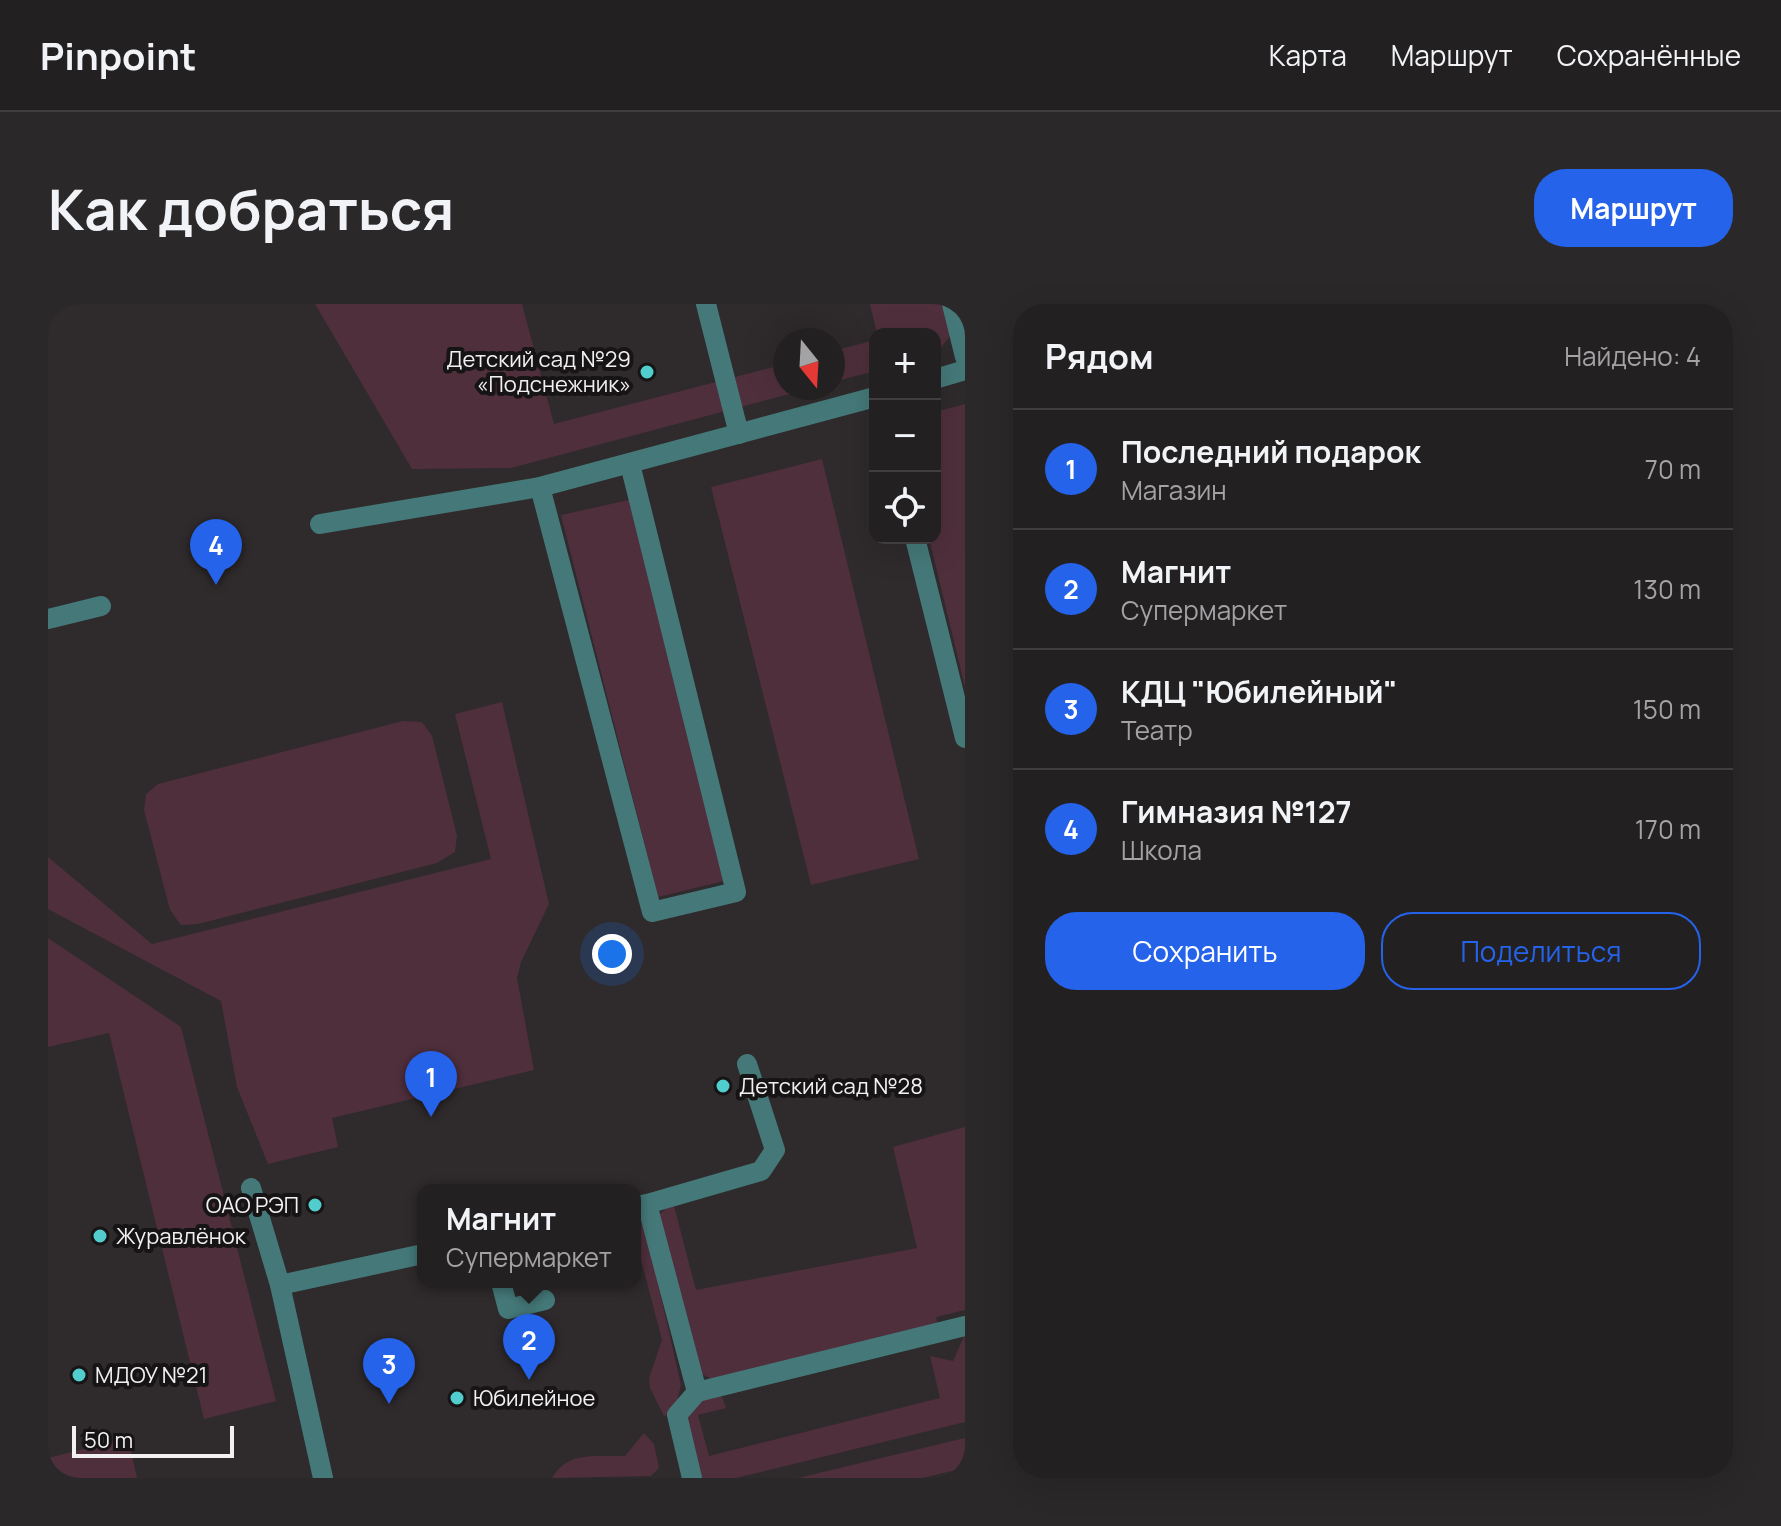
<!DOCTYPE html>
<html lang="ru">
<head>
<meta charset="utf-8">
<style>
  body { margin:0; font-family:Manrope,sans-serif; background:#2b282a; color:#f1f3f6 }
  .controls { position:absolute; right:24px; top:24px; display:grid; overflow:hidden; border-radius:16px; box-shadow:0 8px 32px #0002 }
  .controls button { width:72px; height:72px; display:grid; place-items:center; padding:0; border:0; border-bottom:2px solid #403e3f; background:#232021; color:#f1f3f6; font:40px sans-serif }
  .compass { position:absolute; left:725px; top:24px; width:72px; height:72px; border-radius:50%; background:#232021; box-shadow:0 8px 32px #0002; rotate:162deg }
  .scale { position:absolute; left:24px; bottom:20px; width:162px; box-sizing:border-box; padding-left:8px; border:4px solid #f3f0f1; border-top:0; font-size:22px; line-height:28px; white-space:nowrap; color:#f3f0f1; -webkit-text-stroke:6px #161414; paint-order:stroke }
  .you { position:absolute; left:564px; top:650px; width:28px; height:28px; margin:-20px; border:6px solid #fff; border-radius:50%; background:#1a73e8; box-shadow:0 0 0 12px #1a73e833 }
  .badge { display:grid; place-items:center; width:52px; height:52px; border-radius:50%; background:#2563eb; color:#fff; font-size:26px; font-weight:700 }
  .pin { position:absolute; translate:-50% -66px; filter:drop-shadow(0 2px 4px #0008) }
  .pin::after { content:''; position:absolute; top:42px; width:28px; height:24px; background:inherit; clip-path:polygon(0 0,100% 0,50% 100%) }
  .popup { position:absolute; left:369px; top:880px; width:224px; height:104px; box-sizing:border-box; display:grid; place-content:center; border-radius:16px; background:#232021; filter:drop-shadow(0 2px 6px #0005); font-size:26px; white-space:nowrap; color:#a3a3a5 }
  .popup b { font-size:30px; color:#f1f3f6 }
  .popup::after { content:''; position:absolute; left:50%; top:100%; margin-left:-16px; border:16px solid transparent; border-top-color:#232021 }
  .list { margin:0; padding:0; list-style:none }
  h2 { display:flex; justify-content:space-between; align-items:center; height:104px; margin:0; padding:0 32px; font-size:34px }
  h2 small { font-size:26px; font-weight:400; color:#a3a3a5 }
  .list li { display:grid; grid-template-columns:52px 1fr auto; gap:24px; align-items:center; box-sizing:border-box; height:120px; padding:0 32px; border-top:2px solid #403e3f }
  .list b { display:block; font-size:30px; white-space:nowrap }
  .list p { margin:0; font-size:26px; white-space:nowrap; color:#a3a3a5 }
  .list em { font-size:26px; font-style:normal; color:#a3a3a5 }
  .actions { display:flex; gap:16px; padding:24px 32px }
  .actions a { flex:1; padding:18px 0; border:2px solid #2563eb; border-radius:32px; text-align:center; font-size:28px; color:#2563eb }
  .actions .main { background:#2563eb; color:#fff }
  .icon { flex:none; width:44px; height:44px; fill:none; stroke:currentColor; stroke-width:2; stroke-linecap:round; stroke-linejoin:round }
  .map { position:relative; flex:none; width:917px; height:1174px; overflow:hidden; border-radius:32px }
  header { display:flex; align-items:center; gap:48px; box-sizing:border-box; height:112px; padding:0 40px; background:#232021; border-bottom:2px solid #403e3f }
  header strong { font-size:38px }
  nav { display:flex; gap:44px; margin-inline-start:auto; font-size:28px }
  .intro { display:flex; align-items:center; justify-content:space-between; box-sizing:border-box; height:192px; padding:0 48px }
  h1 { margin:0; font-size:56px }
  .button { padding:20px 36px; border-radius:32px; background:#2563eb; color:#fff; font-size:28px; font-weight:700 }
  main { display:flex; gap:48px; padding:0 48px }
  aside { flex:1; background:#232021; border-radius:32px; box-shadow:0 8px 32px #0002 }
  .map>svg:first-child { display:block }
  .green { fill:#4f2f3c }
  .lines { fill:none; stroke-linecap:round; stroke-linejoin:round }
  .minor { stroke:#457979; stroke-width:20 }
  .poi-dot { fill:#52cdce; stroke:#161414; stroke-width:3 }
  .labels { text-anchor:middle; dominant-baseline:central; stroke-width:8; stroke-linejoin:round; paint-order:stroke }
  .poi-label { font-size:22px; fill:#f3f0f1; stroke:#161414; text-anchor:start }
</style>
</head>
<body>
<header>
<strong>Pinpoint</strong>
<nav><a>Карта</a><a>Маршрут</a><a>Сохранённые</a></nav>
</header>
<div class="intro"><h1>Как добраться</h1><a class="button">Маршрут</a></div>
<main>
<div class="map">
<svg width="917" height="1174" viewBox="0 0 917 1174">
  <rect width="100%" height="100%" fill="#2f2a2c"/>
  <g class="green">
    <path d="M267 0H474L506 120 737 60V84H764L463 164 364 165Z"/>
    <path d="M822 0H896L904 30 887 51V30H829Z"/>
    <path d="M827 36V67L785 78V47Z"/>
    <path d="M917 100V383L881 234H887V108Z"/>
    <path d="M774 155 871 555 763 581 663 183Z"/>
    <path d="M581 196 676 577 610 593 513 211Z"/>
    <path d="M454 398 501 600 473 658 469 674 486 766 284 814 290 843 220 860 189 783 173 697 0 605V553L104 640 443 555 407 410Z"/>
    <path d="M355 417 374 418 384 432 409 532 407 548 389 559 150 620 133 621 122 606 96 506 98 490 110 480Z"/>
    <path d="M0 634 133 723 228 1097 156 1115 61 729 0 743Z"/>
    <path d="M917 823V1006L888 1013 890 1022 664 1075 650 1068 609 913 625 898 648 986 869 944 845 843Z"/>
    <path d="M587 918 597 922 633 1081 626 1109 616 1112 602 1084 601 1074 614 1036 587 933Z"/>
    <path d="M917 1030V1118L688 1174H654L637 1113 647 1097 666 1091 674 1093 678 1104 650 1111 661 1152 892 1094 882 1052 905 1057Z"/>
    <path d="M596 1129 606 1140 611 1164 603 1172 504 1174C520 1146 548 1153 577 1152Z"/>
    <path d="M80 1134 89 1174H0V1154Z"/>
    <path d="M917 1134V1164L874 1174H750Z"/>
  </g>
  <g class="lines">
    <g class="minor">
      <path d="M658 0 691 130"/>
      <path d="M904 0 917 53"/>
      <path d="M887 75 917 66"/>
      <path d="M582 160 688 588 604 608 492 183 827 93"/>
      <path d="M272 220 492 183"/>
      <path d="M867 234 917 434"/>
      <path d="M0 315 53 302"/>
      <path d="M203 884 232 981 275 1174"/>
      <path d="M599 900 713 867 727 846 699 760"/>
      <path d="M587 902 599 900 649 1088 629 1111 644 1174"/>
      <path d="M453 978 460 1005 497 996"/>
      <path d="M232 981 375 950"/>
      <path d="M649 1088 917 1022"/>
    </g>
  </g>
  <g class="poi-dot">
    <circle cx="599" cy="68" r="8"/>
    <circle cx="675" cy="782" r="8"/>
    <circle cx="267" cy="901" r="8"/>
    <circle cx="52" cy="932" r="8"/>
    <circle cx="31" cy="1071" r="8"/>
    <circle cx="409" cy="1094" r="8"/>
  </g>
  <g class="labels">
    <g class="poi-label">
      <text x="583" y="55" text-anchor="end">Детский сад №29<tspan x="583" dy="25">«Подснежник»</tspan></text>
      <text x="691" y="782">Детский сад №28</text>
      <text x="251" y="901" text-anchor="end">ОАО РЭП</text>
      <text x="68" y="932">Журавлёнок</text>
      <text x="47" y="1071">МДОУ №21</text>
      <text x="425" y="1094">Юбилейное</text>
    </g>
  </g>
</svg>
<div class="controls">
<button>+</button>
<button>−</button>
<button><svg class="icon" aria-label="locate" viewBox="0 0 24 24"><circle cx="12" cy="12" r="6"/><path d="M12 2v4M12 18v4M2 12h4M18 12h4"/></svg></button>
</div>
<svg class="compass" viewBox="-18 -18 36 36"><path d="M0-13l5 13h-10z" fill="#e53935"/><path d="M0 13l5-13h-10z" fill="#a3a3a5"/></svg>
<div class="scale">50 m</div>
<div class="you"></div>
<div class="pin badge" style="left:383px;top:813px">1</div>
<div class="pin badge" style="left:481px;top:1076px">2</div>
<div class="popup"><b>Магнит</b>Супермаркет</div>
<div class="pin badge" style="left:341px;top:1100px">3</div>
<div class="pin badge" style="left:168px;top:281px">4</div>
</div>
<aside>
<h2>Рядом<small>Найдено: 4</small></h2>
<ul class="list">
<li><span class="badge">1</span><div><b>Последний подарок</b><p>Магазин</p></div><em>70 m</em></li>
<li><span class="badge">2</span><div><b>Магнит</b><p>Супермаркет</p></div><em>130 m</em></li>
<li><span class="badge">3</span><div><b>КДЦ &quot;Юбилейный&quot;</b><p>Театр</p></div><em>150 m</em></li>
<li><span class="badge">4</span><div><b>Гимназия №127</b><p>Школа</p></div><em>170 m</em></li>
</ul>
<div class="actions"><a class="main">Сохранить</a><a>Поделиться</a></div>
</aside>
</main>
</body>
</html>
